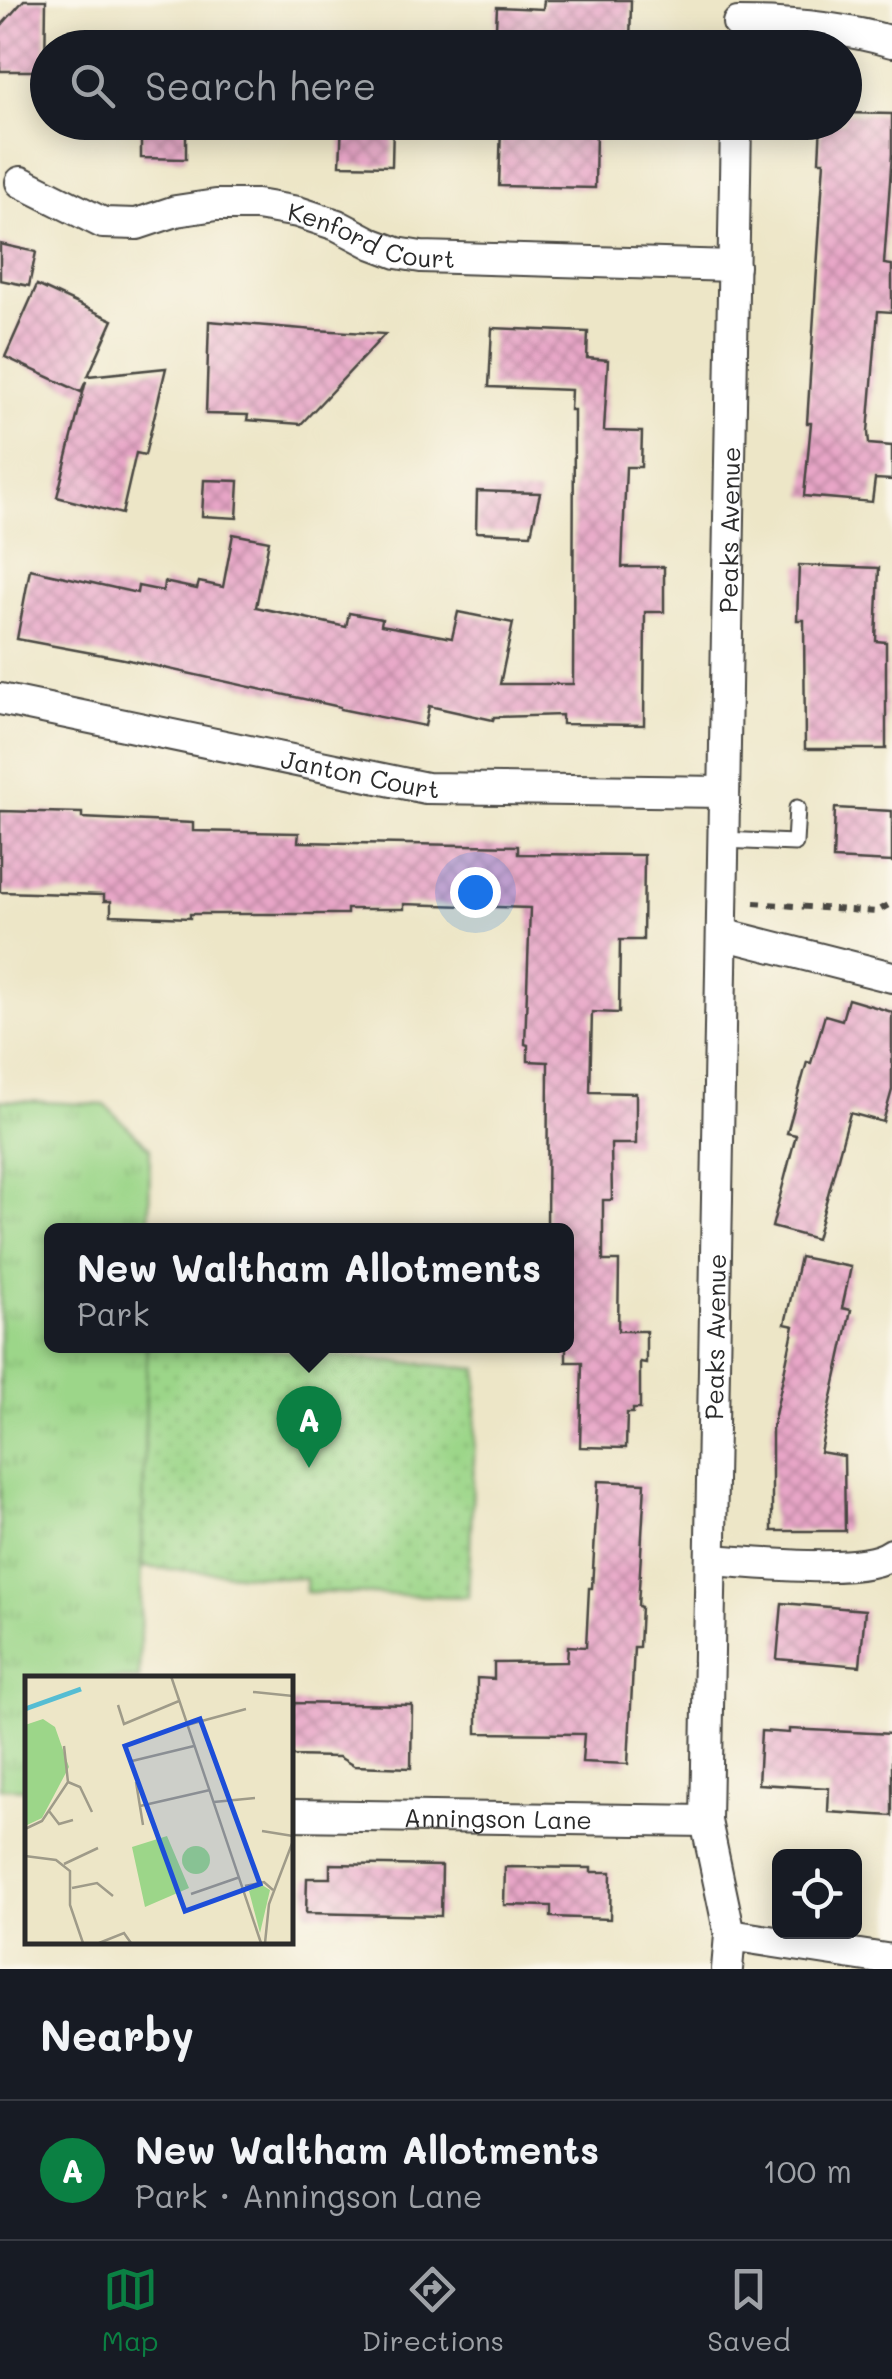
<!DOCTYPE html>
<html lang="en">
<head>
<meta charset="utf-8">
<style>
  body { margin:0; font-family:Mali,sans-serif; background:#20242c; color:#f1f3f6 }
  .controls { position:absolute; right:30px; bottom:30px; display:grid; overflow:hidden; border-radius:15px; box-shadow:0 5px 25px #0003 }
  .controls button { width:90px; height:90px; display:grid; place-items:center; padding:0; border:0; border-bottom:2px solid #363941; background:#171b24; color:#f1f3f6; font:50px sans-serif }
  .you { position:absolute; left:475px; top:892px; width:35px; height:35px; margin:-25px; border:8px solid #fff; border-radius:50%; background:#1a73e8; box-shadow:0 0 0 15px #1a73e833 }
  .badge { display:grid; place-items:center; width:65px; height:65px; border-radius:50%; background:#0b8043; color:#fff; font-size:32px; font-weight:700 }
  .pin { position:absolute; translate:-50% -82px; filter:drop-shadow(0 2px 5px #0008) }
  .pin::after { content:''; position:absolute; top:52px; width:35px; height:30px; background:inherit; clip-path:polygon(0 0,100% 0,50% 100%) }
  .popup { position:absolute; left:44px; top:1223px; width:530px; height:130px; box-sizing:border-box; display:grid; place-content:center; border-radius:15px; background:#171b24; filter:drop-shadow(0 2px 8px #0005); font-size:32px; white-space:nowrap; color:#9ea1a6 }
  .popup b { font-size:38px; color:#f1f3f6 }
  .popup::after { content:''; position:absolute; left:50%; top:100%; margin-left:-20px; border:20px solid transparent; border-top-color:#171b24 }
  .list { margin:0; padding:0; list-style:none }
  h2 { display:flex; justify-content:space-between; align-items:center; height:130px; margin:0; padding:0 40px; font-size:42px }
  h2 small { font-size:32px; font-weight:400; color:#9ea1a6 }
  .list li { display:grid; grid-template-columns:65px 1fr auto; gap:30px; align-items:center; box-sizing:border-box; height:140px; padding:0 40px; border-top:2px solid #363941 }
  .list b { display:block; font-size:38px; white-space:nowrap }
  .list p { margin:0; font-size:32px; white-space:nowrap; color:#9ea1a6 }
  .list em { font-size:32px; font-style:normal; color:#9ea1a6 }
  .icon { flex:none; width:55px; height:55px; fill:none; stroke:currentColor; stroke-width:2; stroke-linecap:round; stroke-linejoin:round }
  .map { position:relative; flex:none; width:892px; height:1969px; overflow:hidden }
  .search { position:absolute; background:#171b24; box-shadow:0 5px 25px #0003; left:30px; right:30px; top:30px; height:110px; display:flex; align-items:center; gap:25px; box-sizing:border-box; padding:0 35px; border-radius:55px; color:#9ea1a6; font-size:38px }
  .sheet { height:270px; background:#171b24 }
  nav { display:flex; justify-content:space-around; align-items:center; box-sizing:border-box; height:140px; border-top:2px solid #363941; background:#171b24; font-size:28px; color:#9ea1a6 }
  nav a { display:grid; justify-items:center; gap:5px }
  nav .on { color:#0b8043 }
  .map>svg:first-child { display:block }
  .grass { fill:url(#grass-tufts); stroke:#64805a; stroke-width:2.5 }
  .garden { fill:url(#garden-dots); stroke:#64805a; stroke-width:2.5 }
  .building { fill:url(#building-cross-hatch) }
  .lines { fill:none; stroke-linecap:round; stroke-linejoin:round }
  .lane-casing { stroke:#484742; stroke-width:19 }
  .street-casing { stroke:#484742; stroke-width:34 }
  .path { stroke:#484742; stroke-width:6; stroke-dasharray:8 8; stroke-linecap:butt }
  .lane { stroke:#fff; stroke-width:15 }
  .street { stroke:#fff; stroke-width:30 }
  .labels { text-anchor:middle; dominant-baseline:central; stroke-width:9; stroke-linejoin:round; paint-order:stroke }
  .street-label { font-size:25px; fill:#2b2b2b; stroke:#fbf7ec }
  .inset-river { fill:none; stroke:#55bdd3; stroke-width:5 }
  .inset-road { fill:none; stroke:#9f9b89; stroke-width:2.5 }
  .view { fill:#1d4ed8; fill-opacity:0.15; stroke:#1d4ed8; stroke-width:5 }
  .inset-edge { fill:none; stroke:#2b2b2b; stroke-width:5 }
</style>
</head>
<body>
<div class="map">
<svg width="892" height="1969" viewBox="0 0 892 1969">
  <defs>
    <pattern id="grass-tufts" width="24" height="20" patternUnits="userSpaceOnUse" patternTransform="scale(2.5)"><rect width="24" height="20" fill="#9cd689"/><path d="M3 7l-1-3M5 7V3M7 7l1-3M15 17l-1-3M17 17v-4M19 17l1-3" fill="none" stroke="#87b876"/></pattern>
    <pattern id="garden-dots" width="8" height="8" patternUnits="userSpaceOnUse" patternTransform="scale(2.5)"><rect width="8" height="8" fill="#9cd689"/><path d="M2 2h.1M6 6h.1" fill="none" stroke="#87b876" stroke-width="1.8" stroke-linecap="round"/></pattern>
    <pattern id="building-cross-hatch" width="8" height="8" patternUnits="userSpaceOnUse" patternTransform="scale(2.5)"><rect width="8" height="8" fill="#e8a6c7"/><path d="M0 0l8 8M0 8l8-8" fill="none" stroke="#bc87a2"/></pattern>
  </defs>
  <rect width="100%" height="100%" fill="#fbf7ec"/>
  <filter id="ink" filterUnits="userSpaceOnUse"><feTurbulence type="fractalNoise" baseFrequency=".01" numOctaves="2"/><feDisplacementMap in="SourceGraphic" scale="20" xChannelSelector="R" yChannelSelector="G"/><feConvolveMatrix kernelMatrix="1 2 1 2 8 2 1 2 1" color-interpolation-filters="sRGB"/></filter>
  <filter id="wash" filterUnits="userSpaceOnUse"><feTurbulence type="fractalNoise" baseFrequency=".0048" numOctaves="4" result="noise"/><feDisplacementMap in="SourceGraphic" scale="40" xChannelSelector="R" yChannelSelector="G"/><feGaussianBlur stdDeviation="2.25" result="paint"/><feColorMatrix in="noise" values="0 0 0 0 0 0 0 0 0 0 0 0 0 0 0 0 0 1.4 0 .05"/><feComposite in="paint" operator="in"/></filter>
  <g filter="url(#wash)">
    <rect width="100%" height="100%" fill="#ede6c7"/>
    <path class="grass" d="M0 1100 105 1105 150 1148 149 1230H51V1346H147L139 1679H28L27 1789 0 1788Z"/>
    <path class="garden" d="M147 1346H232L478 1369 468 1597 306 1592V1579L142 1567Z"/>
    <g id="blocks">
      <g class="building">
        <path d="M24 0H46L45 71H0V27Z"/>
        <path d="M544 0H631L630 48H495L497 7 543 9Z"/>
        <path d="M844 113 892 114V154L884 264 892 265V312L878 311 868 432 869 444 892 446V480L875 479 872 502 804 496 811 423H807L824 161H819L821 122H844Z"/>
        <path d="M141 122H186V159L141 158Z"/>
        <path d="M342 122H393L392 166 340 165Z"/>
        <path d="M501 127 596 129 595 188 499 186Z"/>
        <path d="M0 244 36 252 29 286 0 280Z"/>
        <path d="M37 285 113 320 88 376 166 368 145 455 136 453 122 514 57 497 86 381 81 392 5 357Z"/>
        <path d="M209 321 315 330 385 334 301 424 247 420 248 415 206 414Z"/>
        <path d="M492 328 588 332 587 358 608 360 604 431 642 432 641 467H626L622 567H664V612H645L644 725 562 724V715L494 717 493 720 429 706 425 726 340 709V707L124 659 17 639 30 569 137 593 138 586 163 591 164 582 197 589 199 582 223 587 233 534 269 541 256 607 346 627 349 613 382 619 381 625 452 638 458 612 513 623 500 684H573L574 410H570L571 390 489 387Z"/>
        <path d="M204 480 239 481 237 518 202 516Z"/>
        <path d="M477 491 540 493 531 534 476 532Z"/>
        <path d="M799 565 879 568 876 641 886 642V749H805L804 620H797Z"/>
        <path d="M835 808 892 811V862L833 859Z"/>
        <path d="M0 811 82 813V818L193 823V831L299 833 298 842 518 846V854L644 855 643 940H620L619 1013 592 1012 590 1092 636 1093V1144H611L612 1200H603V1261H619L618 1331H646V1363L640 1362V1409H633V1413H627L626 1448 580 1447 582 1362H566V1230H547L548 1062 528 1061V1045L525 1044 530 908 404 904V909H347V914H190V918L111 915V901H104V895L0 892Z"/>
        <path d="M848 999 892 1012V1090L883 1122 850 1113 816 1239 772 1227 796 1135 787 1133 807 1062 811 1063 825 1015 842 1020Z"/>
        <path d="M800 1257 851 1267 842 1308 851 1310 820 1452 844 1456 845 1531H772V1429L794 1326 785 1324Z"/>
        <path d="M598 1481 645 1483 638 1606 641 1607 639 1647H634L628 1764 582 1762 584 1734 477 1733V1678L494 1679V1663L567 1662 568 1646 586 1647 589 1588H592Z"/>
        <path d="M782 1603 865 1610 860 1666 777 1659Z"/>
        <path d="M290 1703 412 1705 411 1768 354 1766 339 1757 290 1756Z"/>
        <path d="M789 1729 892 1734V1816L828 1812 829 1788 758 1784 761 1731 789 1733Z"/>
        <path d="M330 1864 442 1866 441 1916 306 1913 307 1878H330Z"/>
        <path d="M505 1867 591 1868V1872H611L610 1919 551 1917V1906L504 1905Z"/>
      </g>
    </g>
  </g>
  <g filter="url(#ink)">
    <use href="#blocks" fill-opacity="0" stroke="#484742" stroke-width="2.5"/>
    <g class="lines">
      <defs>
        <path id="lane" d="M723 840 795 843 797 808"/>
        <g id="street">
          <path d="M738 23C791 23 841 27 892 42"/>
          <path id="s1" d="M21 182 103 223 137 224 176 211 216 205H257L298 212 337 225 373 244 397 253 421 257 734 266"/>
          <path id="s2" d="M0 699 426 788 724 792"/>
          <path d="M722 934 892 977"/>
          <path d="M711 1560C751 1562 862 1576 892 1554"/>
          <path id="s3" d="M290 1815 706 1821"/>
          <path d="M730 1935 892 1960"/>
          <path id="s4" d="M727 1969 730 1935 706 1821 736 122"/>
        </g>
      </defs>
      <use href="#lane" class="lane-casing"/>
      <use href="#street" class="street-casing"/>
      <path class="path" d="M754 903 876 912 892 903"/>
      <use href="#lane" class="lane"/>
      <use href="#street" class="street"/>
    </g>
  </g>
  <g class="labels">
    <g class="street-label">
      <text stroke="none"><textPath href="#s1" startOffset="368">Kenford Court</textPath></text>
      <text stroke="none"><textPath href="#s4" startOffset="1442">Peaks Avenue</textPath></text>
      <text stroke="none"><textPath href="#s2" startOffset="368">Janton Court</textPath></text>
      <text stroke="none"><textPath href="#s4" startOffset="635">Peaks Avenue</textPath></text>
      <text stroke="none"><textPath href="#s3" startOffset="208">Anningson Lane</textPath></text>
    </g>
  </g>
  <g transform="translate(25 1676)">
    <rect width="268" height="268" fill="#ede6c7"/>
    <path d="M18 43 30 51 44 91 17 142 0 150V49ZM142 160 164 212 120 231 107 171ZM237 209 245 214 235 257 224 215Z" fill="#9cd689"/>
    <path d="M157 184a14 14 0 1 1 28 0a14 14 0 1 1-28 0Z" fill="#9cd689"/>
    <path class="inset-river" d="M0 33 56 13"/>
    <path class="inset-road" d="M146 0 236 267M228 16 268 20M93 29 99 48 154 25M162 49 221 33M107 85 169 70M43 106 55 111 67 136M111 106 118 149M189 126 230 122M115 130 185 114M24 135 34 148 48 144M0 153 17 145 43 106 39 70M237 155 268 160M0 180 31 184 45 195V229L58 267M39 188 73 172M220 210 239 206 248 214M47 212 72 207 88 220M166 218 215 201M74 267 99 257 106 267M240 267 244 228 268 165"/>
    <path class="view" d="M175 43 235 208 160 235 100 70Z"/>
    <rect width="268" height="268" class="inset-edge"/>
  </g>
</svg>
<div class="controls">
<button><svg class="icon" aria-label="locate" viewBox="0 0 24 24"><circle cx="12" cy="12" r="6"/><path d="M12 2v4M12 18v4M2 12h4M18 12h4"/></svg></button>
</div>
<div class="you"></div>
<div class="pin badge" style="left:309px;top:1468px">A</div>
<div class="popup"><b>New Waltham Allotments</b>Park</div>
<div class="search"><svg class="icon" aria-label="search" viewBox="0 0 24 24"><circle cx="10" cy="10" r="6"/><path d="M15 15l6 6"/></svg>Search here</div>
</div>
<section class="sheet">
<h2>Nearby<small></small></h2>
<ul class="list">
<li><span class="badge">A</span><div><b>New Waltham Allotments</b><p>Park · Anningson Lane</p></div><em>100 m</em></li>
</ul>
</section>
<nav>
<a class="on"><svg class="icon" aria-label="map" viewBox="0 0 24 24"><path d="M3 6l6-2 6 2 6-2v14l-6 2-6-2-6 2zM9 4v14M15 6v14"/></svg>Map</a>
<a><svg class="icon" aria-label="directions" viewBox="0 0 24 24"><path d="M12 3l9 9-9 9-9-9zM9 14v-3h6M13 9l2 2-2 2"/></svg>Directions</a>
<a><svg class="icon" aria-label="saved" viewBox="0 0 24 24"><path d="M7 4h10v16l-5-4-5 4z"/></svg>Saved</a>
</nav>
</body>
</html>
